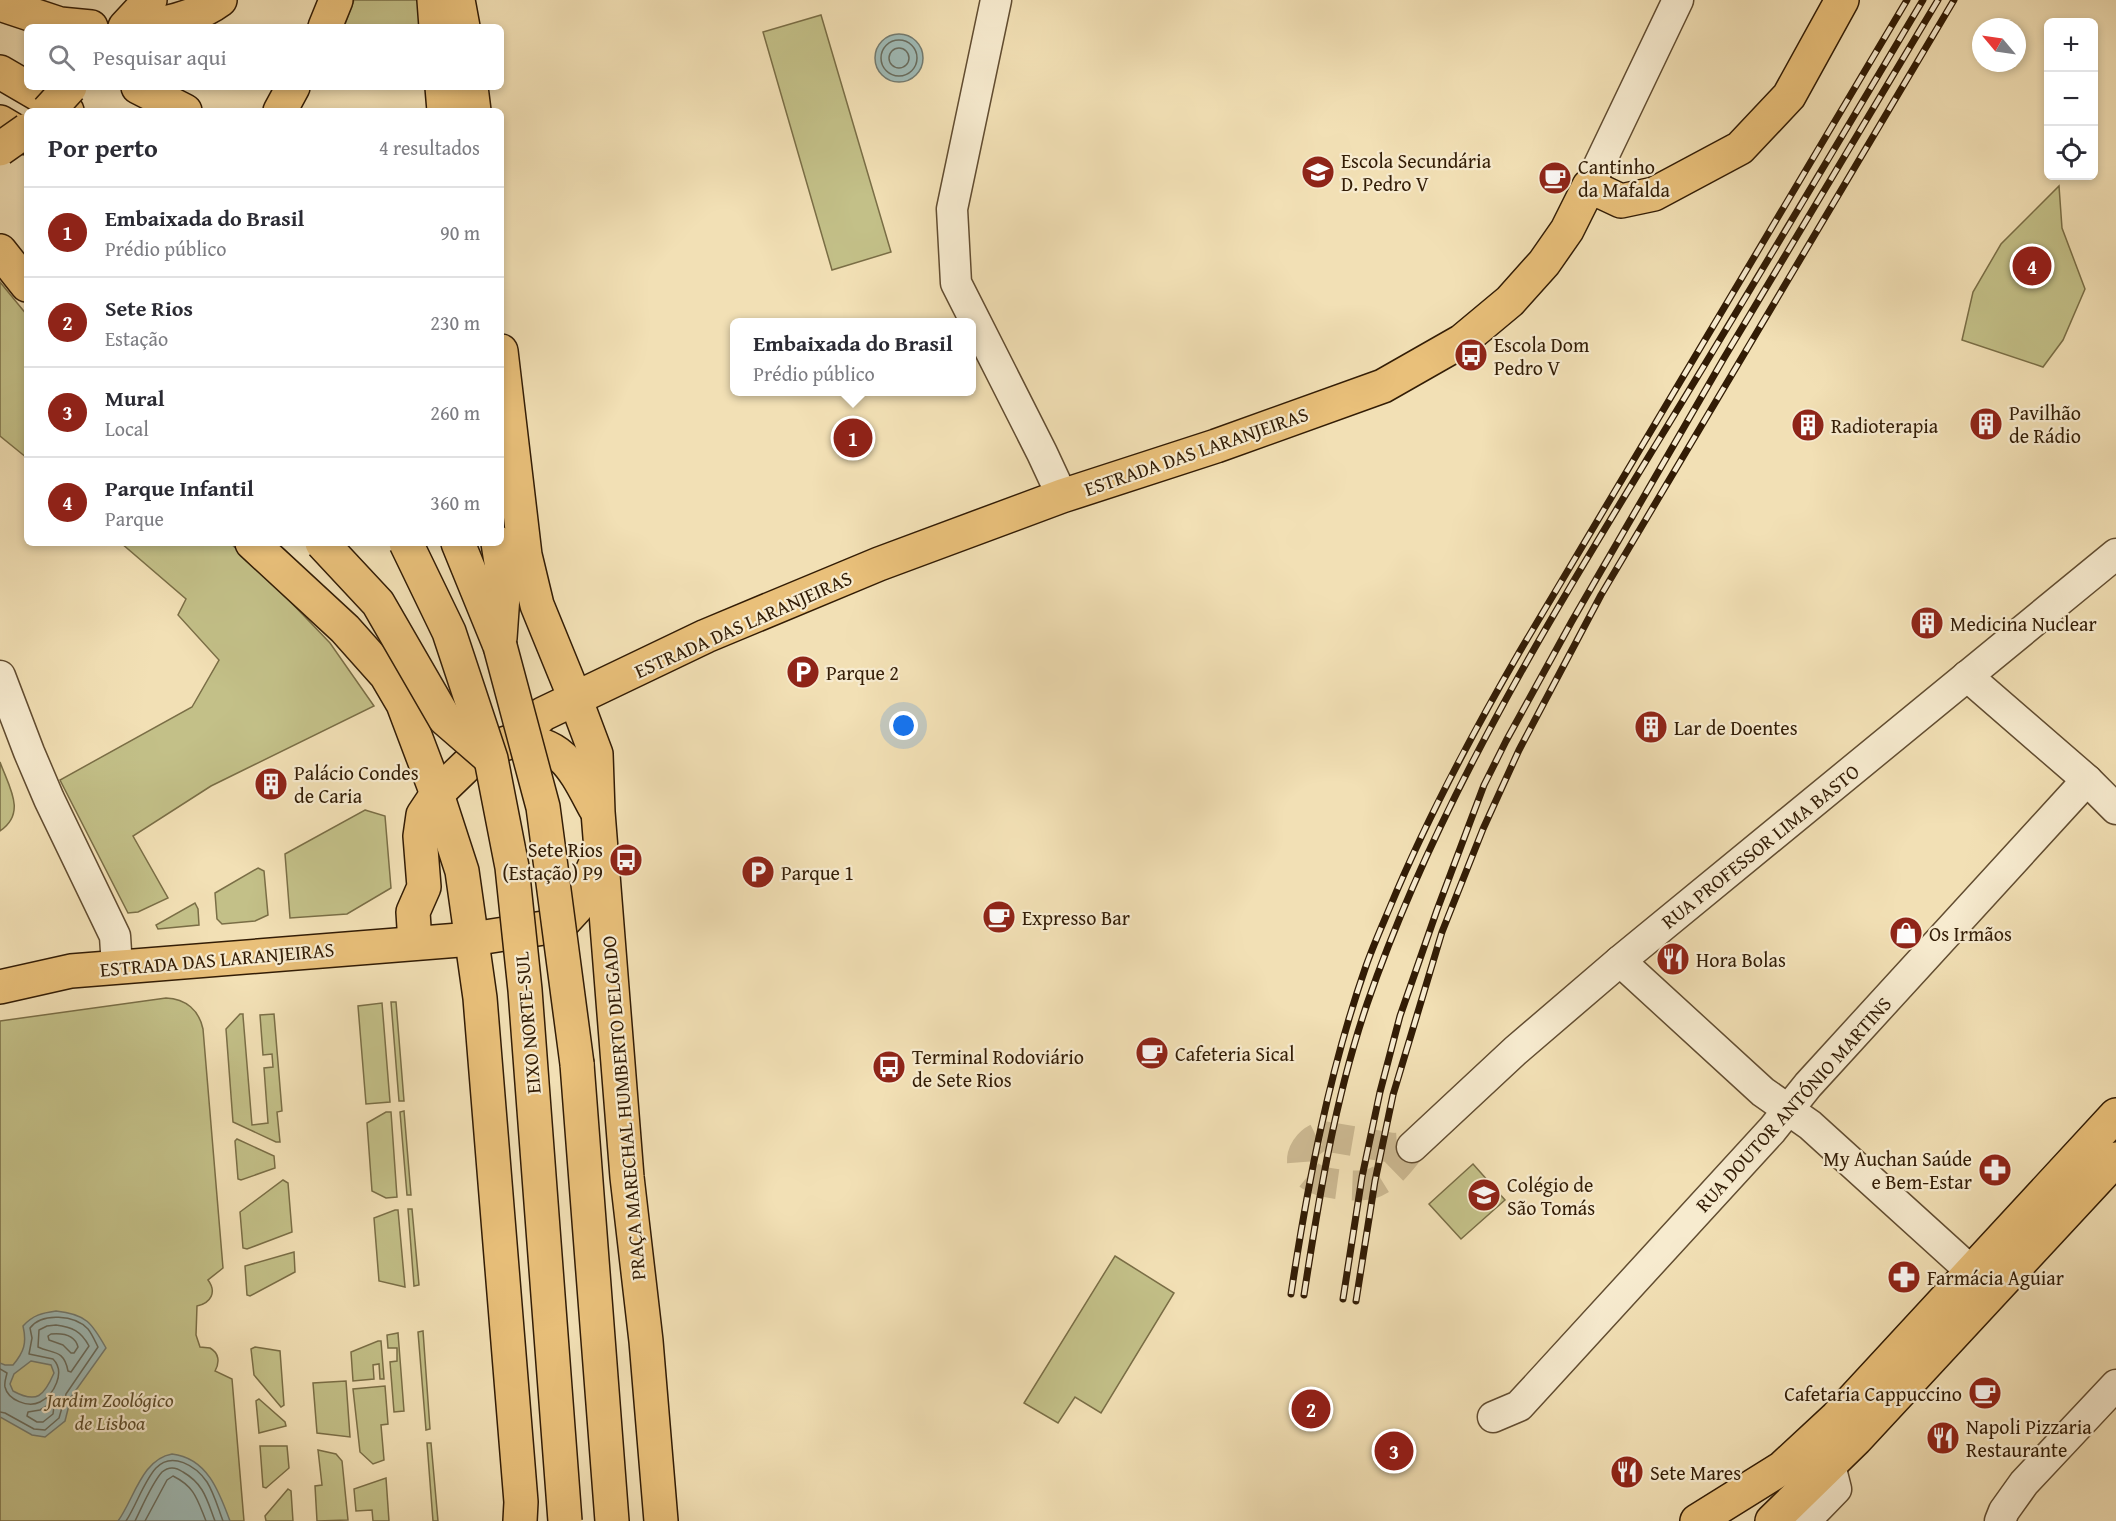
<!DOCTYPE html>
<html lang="pt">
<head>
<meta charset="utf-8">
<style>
  body { margin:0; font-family:"Gentium Book Plus",serif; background:#f7f7f7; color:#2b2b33 }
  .controls { position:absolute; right:18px; top:18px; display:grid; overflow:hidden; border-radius:9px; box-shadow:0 3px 9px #0003 }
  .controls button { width:54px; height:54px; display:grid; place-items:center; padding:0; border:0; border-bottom:2px solid #e1e1e2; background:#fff; color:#2b2b33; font:30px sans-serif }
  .compass { position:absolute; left:1972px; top:18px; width:54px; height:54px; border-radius:50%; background:#fff; box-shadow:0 3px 9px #0003; rotate:299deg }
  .you { position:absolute; left:904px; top:726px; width:21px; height:21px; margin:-15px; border:4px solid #fff; border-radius:50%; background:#1a73e8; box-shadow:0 0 0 9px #1a73e833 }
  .badge { display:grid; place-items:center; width:39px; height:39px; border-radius:50%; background:#8f2418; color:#fff; font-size:20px; font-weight:700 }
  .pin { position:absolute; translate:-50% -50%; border:3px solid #fff; box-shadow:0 2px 6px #0006 }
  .popup { position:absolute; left:730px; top:318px; width:246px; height:78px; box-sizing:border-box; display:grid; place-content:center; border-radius:9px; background:#fff; filter:drop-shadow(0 2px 4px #0005); font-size:20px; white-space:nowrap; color:#7c7c81 }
  .popup b { font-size:22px; color:#2b2b33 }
  .popup::after { content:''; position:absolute; left:50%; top:100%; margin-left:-12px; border:12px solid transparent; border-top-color:#fff }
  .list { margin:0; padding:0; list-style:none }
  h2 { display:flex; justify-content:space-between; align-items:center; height:78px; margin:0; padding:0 24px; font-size:26px }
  h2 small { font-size:20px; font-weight:400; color:#7c7c81 }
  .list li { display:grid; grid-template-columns:39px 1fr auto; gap:18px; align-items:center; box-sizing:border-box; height:90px; padding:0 24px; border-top:2px solid #e1e1e2 }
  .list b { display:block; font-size:22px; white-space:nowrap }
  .list p { margin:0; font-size:20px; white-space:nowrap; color:#7c7c81 }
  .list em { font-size:20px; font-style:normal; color:#7c7c81 }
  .icon { flex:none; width:33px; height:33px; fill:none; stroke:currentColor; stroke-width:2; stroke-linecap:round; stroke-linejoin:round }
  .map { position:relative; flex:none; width:2116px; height:1521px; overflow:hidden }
  .search { position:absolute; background:#fff; box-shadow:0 3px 9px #0003; left:24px; top:24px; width:480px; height:66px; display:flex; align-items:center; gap:15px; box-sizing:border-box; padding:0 21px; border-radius:9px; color:#7c7c81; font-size:22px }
  .panel { position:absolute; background:#fff; box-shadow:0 3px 9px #0003; left:24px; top:108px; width:480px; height:438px; border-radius:9px }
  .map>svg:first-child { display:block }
  .green { fill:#c3c088; stroke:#7a6e46; stroke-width:1.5 }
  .water { fill:#9fbbb7; stroke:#737b70; stroke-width:1.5; fill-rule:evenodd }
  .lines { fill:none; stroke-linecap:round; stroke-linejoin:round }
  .shore { stroke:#686c5e; stroke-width:1.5 }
  .minor-tunnel { stroke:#ccb992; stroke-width:30; stroke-dasharray:30 15; stroke-linecap:butt }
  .minor-casing { stroke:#624d31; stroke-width:33 }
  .major-casing { stroke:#321c05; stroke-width:36 }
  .highway-casing { stroke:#321c05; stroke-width:36 }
  .minor { stroke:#f7ebcf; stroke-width:30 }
  .major { stroke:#e9c07a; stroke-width:33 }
  .highway { stroke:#e9c07a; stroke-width:33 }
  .rail-casing { stroke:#321c05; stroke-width:7 }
  .rail { stroke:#f7ebcf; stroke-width:4.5; stroke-dasharray:14; stroke-linecap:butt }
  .highway-bridge-casing { stroke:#321c05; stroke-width:36; stroke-linecap:butt }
  .highway-bridge { stroke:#e9c07a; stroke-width:33 }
  .labels { text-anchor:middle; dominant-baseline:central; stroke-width:4.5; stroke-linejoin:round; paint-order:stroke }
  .poi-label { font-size:20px; fill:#321c05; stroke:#f7ebcf; text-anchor:start }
  .street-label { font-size:20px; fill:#321c05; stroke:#f7ebcf }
  .park-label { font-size:20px; font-style:italic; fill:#5e4d2c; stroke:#f7ebcf }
</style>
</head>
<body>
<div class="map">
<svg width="2116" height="1521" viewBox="0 0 2116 1521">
  <rect width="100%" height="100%" fill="#f2e0b5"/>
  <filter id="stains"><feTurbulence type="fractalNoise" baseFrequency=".00333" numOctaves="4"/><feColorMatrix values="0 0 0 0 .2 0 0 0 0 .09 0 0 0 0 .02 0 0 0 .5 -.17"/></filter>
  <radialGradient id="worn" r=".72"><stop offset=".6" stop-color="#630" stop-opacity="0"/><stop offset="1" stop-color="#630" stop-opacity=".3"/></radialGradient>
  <g class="green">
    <path d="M354 0H423L426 27H344Z"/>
    <path d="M821 15 891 252 832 270 763 32Z"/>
    <path d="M2059 186 2062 228 2085 289 2063 340 2043 367 1962 340 1973 292 2001 244Z"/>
    <path d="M0 282 27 315V458L0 436Z"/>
    <path d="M121 543H230L260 570 330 643 374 706 211 786 133 836 168 898 138 912 128 913 60 780 192 707 219 660 178 615 186 599Z"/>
    <path d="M0 762C9 787 27 813 0 831Z"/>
    <path d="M365 810 385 816 391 888 347 914 290 918 285 854Z"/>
    <path d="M258 868 264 871 268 915 255 921 222 924 217 919 215 893Z"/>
    <path d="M195 903 198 909 199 925 158 929 156 925Z"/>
    <path d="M166 998C186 999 199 1010 203 1029L223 1268 208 1280C217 1292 211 1303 197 1306L196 1335 200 1347 210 1348C219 1353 220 1362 215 1371L232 1379 244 1521H0V1021Z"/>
    <path d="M391 1002H396L404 1101H399Z"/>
    <path d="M382 1003 390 1102 366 1104 358 1006Z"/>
    <path d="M240 1014H243V1016L252 1125 268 1123 264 1068 273 1067 272 1054 263 1055 260 1015 274 1014 282 1111 277 1112 280 1142H276L233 1122 226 1029Z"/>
    <path d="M404 1111 411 1195H407L400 1112Z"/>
    <path d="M386 1112H391L397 1197 386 1198 372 1191 367 1123Z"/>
    <path d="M237 1139 274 1156 275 1168 241 1180 238 1179 235 1141Z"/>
    <path d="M1473 1164 1505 1200 1461 1239 1429 1204Z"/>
    <path d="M283 1180 288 1183 292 1232 247 1249 243 1248 240 1212Z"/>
    <path d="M408 1209H412L419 1285 414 1286Z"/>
    <path d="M395 1210H398L405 1287 379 1281 374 1218Z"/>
    <path d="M294 1252 295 1272 250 1296 247 1295 245 1266Z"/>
    <path d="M1115 1256 1174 1293 1101 1413 1075 1397 1058 1423 1024 1403Z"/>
    <path d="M423 1331 430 1429 426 1430 418 1332Z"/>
    <path d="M398 1333 404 1411 394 1412 390 1362 397 1361V1348H388L387 1335Z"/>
    <path d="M378 1341H381L384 1379H380L379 1364 373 1365 374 1379 353 1381 351 1352Z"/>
    <path d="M255 1347 280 1351 284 1405 281 1407 254 1375 251 1349Z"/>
    <path d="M346 1381 350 1437 317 1433 313 1383Z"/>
    <path d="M385 1386 388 1424 381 1425 384 1460 373 1464 360 1452 353 1389Z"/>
    <path d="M259 1399 285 1422 286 1426 259 1433 256 1401Z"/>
    <path d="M427 1443H431L438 1521H433Z"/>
    <path d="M260 1446H287L289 1468 266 1488 263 1487Z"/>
    <path d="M318 1450 336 1454 342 1461 348 1520 317 1521 315 1486 322 1485Z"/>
    <path d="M386 1478 389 1521H373L372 1510 356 1511 354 1489Z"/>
    <path d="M288 1489 291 1491 293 1521H266L265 1516Z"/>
  </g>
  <g class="water">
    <circle cx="899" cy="58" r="24"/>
    <path d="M56 1311C86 1314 92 1323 106 1348L71 1397 65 1421 45 1437 32 1435 0 1417V1363L5 1365H13C24 1352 27 1343 23 1326 33 1315 42 1313 56 1311ZM31 1361 51 1365 54 1373C44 1396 37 1404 13 1391L10 1384 14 1374Z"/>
    <path d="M172 1454C207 1458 219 1491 230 1521H118C134 1499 142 1459 172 1454Z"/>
  </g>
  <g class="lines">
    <g class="shore">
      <circle cx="899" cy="58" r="18"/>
      <circle cx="899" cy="58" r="10"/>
      <path d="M56 1325C72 1327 81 1331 89 1346L71 1372 68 1371C64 1349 53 1354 38 1347L39 1330 47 1326Z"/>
      <path d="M51 1334C62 1333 75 1335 78 1347L74 1353H71L63 1345 49 1340 48 1336Z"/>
      <path d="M0 1369 7 1373C6 1378 4 1382 5 1387 8 1400 28 1408 40 1402 54 1395 66 1372 53 1359L29 1354 32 1338 30 1328C42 1312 75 1315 88 1329 92 1334 95 1341 98 1347L66 1394 59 1418 45 1430 34 1429 5 1413 0 1412"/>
      <path d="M50 1404 54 1406 53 1414 43 1422H37L27 1416 28 1412 40 1410Z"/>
      <path d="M126 1521C136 1506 144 1481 156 1468 172 1451 196 1466 207 1482 214 1493 218 1508 223 1521"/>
      <path d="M135 1521C142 1507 152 1483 162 1472 169 1466 176 1467 183 1472 204 1484 207 1500 215 1521"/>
      <path d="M145 1521 167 1480 173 1476C195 1487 197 1499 206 1521"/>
    </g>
    <path class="minor-tunnel" d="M1323 1136 1393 1148 1412 1147C1401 1161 1389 1178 1371 1184 1360 1188 1322 1184 1312 1177 1292 1165 1305 1140 1323 1136Z"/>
    <defs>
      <g id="minor">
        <path d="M996 0 952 209 956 283 1042 453 1062 496"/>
        <path d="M1589 186 1678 0"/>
        <path d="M0 676 29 752 49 799 115 936 117 967"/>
        <path d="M1967 676 2087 780 2116 809"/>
        <path d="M1620 961 1763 1092 1810 1125 1971 1271"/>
        <path d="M1412 1147 1515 1051 1620 961 2116 554"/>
        <path d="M1493 1417 1519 1406 1772 1130 1808 1085 2087 780"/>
        <path d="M1805 1521 1836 1489 1830 1465"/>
        <path d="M2000 1521 2004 1511 2024 1483 2116 1385"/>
      </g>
      <g id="major">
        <path d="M575 698 596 754 598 812 627 1177 646 1341 661 1521"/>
        <path d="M513 741C563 741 574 769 595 808"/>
        <path d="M437 794 462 871 480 998 521 1502 520 1521"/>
        <path d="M415 943 413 912 424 887 420 836 423 815 437 794 467 765 494 747 513 741 543 714 706 636 879 564 1062 496 1216 446 1383 386 1462 341 1510 301 1544 263 1567 230 1589 186 1621 201 1654 194 1740 148 1789 96 1842 0"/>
        <path d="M0 987 71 971 472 939 550 927 564 921 576 908 599 856"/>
        <path d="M1697 1521 1782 1468 1837 1417 2116 1115"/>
        <path d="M1772 1521 1856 1439 2116 1159"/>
      </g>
      <g id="highway">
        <path d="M434 0 436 27"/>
        <path d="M458 0 463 27"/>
        <path d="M0 4 60 24 91 27"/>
        <path d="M125 27 150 0"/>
        <path d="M138 27C167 24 197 17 220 0"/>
        <path d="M325 27 336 0"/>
        <path d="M0 72 67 111"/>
        <path d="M138 87 185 111"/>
        <path d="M442 87 444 111"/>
        <path d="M471 87 474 111"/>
        <path d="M280 111 293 87"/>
        <path d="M0 122 27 138"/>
        <path d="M0 251 27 285"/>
        <path d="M501 351 525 555 537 605 575 698"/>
        <path d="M252 543 345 629 386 675 403 704 437 794"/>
        <path d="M458 543 500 646"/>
        <path d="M498 543 504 581 500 638"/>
        <path d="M577 1064 612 1521"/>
      </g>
    </defs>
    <use href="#minor" class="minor-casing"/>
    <use href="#major" class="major-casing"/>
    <use href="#highway" class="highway-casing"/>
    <use href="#minor" class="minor"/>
    <use href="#major" class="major"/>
    <use href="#highway" class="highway"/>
    <defs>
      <g id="rail">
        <path d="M1291 1294C1308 1182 1329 1072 1366 966 1373 946 1382 926 1390 907 1427 818 1472 734 1520 651L1907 0"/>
        <path d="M1304 1295C1319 1197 1335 1098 1367 1004 1436 804 1548 622 1657 443 1747 296 1835 148 1923 0"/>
        <path d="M1343 1299 1362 1177 1380 1092 1400 1016 1437 910 1484 785 1506 741 1572 621 1724 358 1938 0"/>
        <path d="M1356 1301 1375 1181 1393 1095 1442 932 1483 829 1519 750 1601 595 1954 0"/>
      </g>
    </defs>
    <use href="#rail" class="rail-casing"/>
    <use href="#rail" class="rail"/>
    <defs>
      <g id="highway-bridge">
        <path d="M48 111 70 87"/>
        <path d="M0 149 27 130"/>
        <path d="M322 543 378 603 445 719 490 758"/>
        <path d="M406 543 449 632 491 759 512 867 525 990 565 1521"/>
        <path d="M500 646 543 807 577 1064"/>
      </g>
    </defs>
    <use href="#highway-bridge" class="highway-bridge-casing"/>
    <use href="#highway-bridge" class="highway-bridge"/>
  </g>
  <defs>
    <symbol id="school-disc" viewBox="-11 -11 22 22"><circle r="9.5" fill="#8f2418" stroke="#f7ebcf"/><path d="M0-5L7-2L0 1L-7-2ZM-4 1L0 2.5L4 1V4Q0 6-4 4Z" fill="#fff"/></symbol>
    <symbol id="cafe-disc" viewBox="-11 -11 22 22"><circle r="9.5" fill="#8f2418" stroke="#f7ebcf"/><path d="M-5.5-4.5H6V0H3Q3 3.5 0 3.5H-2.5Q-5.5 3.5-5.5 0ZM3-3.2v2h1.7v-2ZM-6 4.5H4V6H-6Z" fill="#fff"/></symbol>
    <symbol id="bus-disc" viewBox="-11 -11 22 22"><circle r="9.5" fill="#8f2418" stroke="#f7ebcf"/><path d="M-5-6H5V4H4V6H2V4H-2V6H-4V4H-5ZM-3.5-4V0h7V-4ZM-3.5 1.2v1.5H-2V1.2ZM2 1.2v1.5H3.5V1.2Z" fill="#fff"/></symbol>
    <symbol id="building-disc" viewBox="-11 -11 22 22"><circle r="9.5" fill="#8f2418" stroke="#f7ebcf"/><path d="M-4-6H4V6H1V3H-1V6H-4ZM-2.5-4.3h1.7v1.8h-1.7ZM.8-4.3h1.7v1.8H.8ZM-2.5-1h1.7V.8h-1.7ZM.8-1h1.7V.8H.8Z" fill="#fff"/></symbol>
    <symbol id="parking-disc" viewBox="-11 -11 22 22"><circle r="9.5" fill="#8f2418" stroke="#f7ebcf"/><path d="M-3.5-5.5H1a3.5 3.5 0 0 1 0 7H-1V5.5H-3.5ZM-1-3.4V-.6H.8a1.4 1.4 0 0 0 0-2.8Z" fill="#fff"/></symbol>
    <symbol id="shop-disc" viewBox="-11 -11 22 22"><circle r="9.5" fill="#8f2418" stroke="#f7ebcf"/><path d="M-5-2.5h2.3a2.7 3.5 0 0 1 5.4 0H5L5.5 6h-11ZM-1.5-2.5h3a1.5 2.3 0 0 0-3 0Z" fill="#fff"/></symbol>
    <symbol id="restaurant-disc" viewBox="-11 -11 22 22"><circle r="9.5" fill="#8f2418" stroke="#f7ebcf"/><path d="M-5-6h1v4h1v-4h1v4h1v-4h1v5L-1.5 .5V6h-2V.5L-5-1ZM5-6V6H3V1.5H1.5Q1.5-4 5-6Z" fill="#fff"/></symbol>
    <symbol id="pharmacy-disc" viewBox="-11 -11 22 22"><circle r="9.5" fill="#8f2418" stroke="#f7ebcf"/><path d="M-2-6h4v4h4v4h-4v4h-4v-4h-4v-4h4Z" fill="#fff"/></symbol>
  </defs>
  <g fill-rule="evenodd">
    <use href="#school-disc" x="1299" y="153" width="38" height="38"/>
    <use href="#cafe-disc" x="1536" y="159" width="38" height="38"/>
    <use href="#bus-disc" x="1452" y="336" width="38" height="38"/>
    <use href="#building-disc" x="1967" y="405" width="38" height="38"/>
    <use href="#building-disc" x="1789" y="406" width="38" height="38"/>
    <use href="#building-disc" x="1908" y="604" width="38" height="38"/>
    <use href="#parking-disc" x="784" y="653" width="38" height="38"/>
    <use href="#building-disc" x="1632" y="708" width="38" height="38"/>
    <use href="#building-disc" x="252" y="765" width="38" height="38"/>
    <use href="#bus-disc" x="607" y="841" width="38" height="38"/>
    <use href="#parking-disc" x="739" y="853" width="38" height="38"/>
    <use href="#cafe-disc" x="980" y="898" width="38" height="38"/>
    <use href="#shop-disc" x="1887" y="914" width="38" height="38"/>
    <use href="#restaurant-disc" x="1654" y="940" width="38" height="38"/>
    <use href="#cafe-disc" x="1133" y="1034" width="38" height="38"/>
    <use href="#bus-disc" x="870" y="1048" width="38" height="38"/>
    <use href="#pharmacy-disc" x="1976" y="1151" width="38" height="38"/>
    <use href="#school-disc" x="1465" y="1176" width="38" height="38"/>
    <use href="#pharmacy-disc" x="1885" y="1258" width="38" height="38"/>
    <use href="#cafe-disc" x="1966" y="1374" width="38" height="38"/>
    <use href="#restaurant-disc" x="1924" y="1419" width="38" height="38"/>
    <use href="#restaurant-disc" x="1608" y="1453" width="38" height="38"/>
  </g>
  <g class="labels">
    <g class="poi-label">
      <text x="1341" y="160">Escola Secundária<tspan x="1341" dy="23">D. Pedro V</tspan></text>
      <text x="1578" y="166">Cantinho<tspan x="1578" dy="23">da Mafalda</tspan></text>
      <text x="1494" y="344">Escola Dom<tspan x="1494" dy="23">Pedro V</tspan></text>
      <text x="2009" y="412">Pavilhão<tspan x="2009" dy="23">de Rádio</tspan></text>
      <text x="1831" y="425">Radioterapia</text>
      <text x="1950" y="623">Medicina Nuclear</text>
      <text x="826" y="672">Parque 2</text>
      <text x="1674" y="727">Lar de Doentes</text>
      <text x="294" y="772">Palácio Condes<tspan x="294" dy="23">de Caria</tspan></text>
      <text x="603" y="849" text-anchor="end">Sete Rios<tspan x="603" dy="23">(Estação) P9</tspan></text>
      <text x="781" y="872">Parque 1</text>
      <text x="1022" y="917">Expresso Bar</text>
      <text x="1929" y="933">Os Irmãos</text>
      <text x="1696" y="959">Hora Bolas</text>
      <text x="1175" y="1053">Cafeteria Sical</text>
      <text x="912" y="1056">Terminal Rodoviário<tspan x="912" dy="23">de Sete Rios</tspan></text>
      <text x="1972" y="1158" text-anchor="end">My Auchan Saúde<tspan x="1972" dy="23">e Bem-Estar</tspan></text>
      <text x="1507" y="1184">Colégio de<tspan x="1507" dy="23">São Tomás</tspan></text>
      <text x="1927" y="1277">Farmácia Aguiar</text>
      <text x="1962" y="1393" text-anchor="end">Cafetaria Cappuccino</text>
      <text x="1966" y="1426">Napoli Pizzaria<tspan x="1966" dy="23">Restaurante</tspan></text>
      <text x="1650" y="1472">Sete Mares</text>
    </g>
    <g class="street-label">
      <text transform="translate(1196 451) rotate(-19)">ESTRADA DAS LARANJEIRAS</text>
      <text transform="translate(743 624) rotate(-24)">ESTRADA DAS LARANJEIRAS</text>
      <text transform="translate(1760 846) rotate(-39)">RUA PROFESSOR LIMA BASTO</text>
      <text transform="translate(217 959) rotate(-5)">ESTRADA DAS LARANJEIRAS</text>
      <text transform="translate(527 1023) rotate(-95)">EIXO NORTE-SUL</text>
      <text transform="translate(1793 1104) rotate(-48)">RUA DOUTOR ANTÓNIO MARTINS</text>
      <text transform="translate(623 1108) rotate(-95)">PRAÇA MARECHAL HUMBERTO DELGADO</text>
    </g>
    <g class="park-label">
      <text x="110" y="1399">Jardim Zoológico<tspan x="110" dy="23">de Lisboa</tspan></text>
    </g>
  </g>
  <rect width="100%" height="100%" filter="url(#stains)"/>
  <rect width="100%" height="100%" fill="url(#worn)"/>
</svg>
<div class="controls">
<button>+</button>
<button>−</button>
<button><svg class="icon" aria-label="locate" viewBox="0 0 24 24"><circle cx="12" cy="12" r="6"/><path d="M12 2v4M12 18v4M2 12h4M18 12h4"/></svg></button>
</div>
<svg class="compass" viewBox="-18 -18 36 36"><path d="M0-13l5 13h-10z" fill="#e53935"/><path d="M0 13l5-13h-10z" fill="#7c7c81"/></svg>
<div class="you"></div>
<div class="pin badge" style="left:853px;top:438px">1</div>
<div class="popup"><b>Embaixada do Brasil</b>Prédio público</div>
<div class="pin badge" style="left:1311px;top:1409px">2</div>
<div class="pin badge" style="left:1394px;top:1451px">3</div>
<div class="pin badge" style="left:2032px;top:266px">4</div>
<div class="search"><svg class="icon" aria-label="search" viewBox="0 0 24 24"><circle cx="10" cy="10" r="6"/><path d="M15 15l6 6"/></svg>Pesquisar aqui</div>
<section class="panel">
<h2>Por perto<small>4 resultados</small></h2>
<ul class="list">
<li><span class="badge">1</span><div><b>Embaixada do Brasil</b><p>Prédio público</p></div><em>90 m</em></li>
<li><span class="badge">2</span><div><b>Sete Rios</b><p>Estação</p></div><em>230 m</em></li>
<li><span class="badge">3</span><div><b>Mural</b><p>Local</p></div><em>260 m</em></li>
<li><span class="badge">4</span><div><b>Parque Infantil</b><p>Parque</p></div><em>360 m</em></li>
</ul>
</section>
</div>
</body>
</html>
